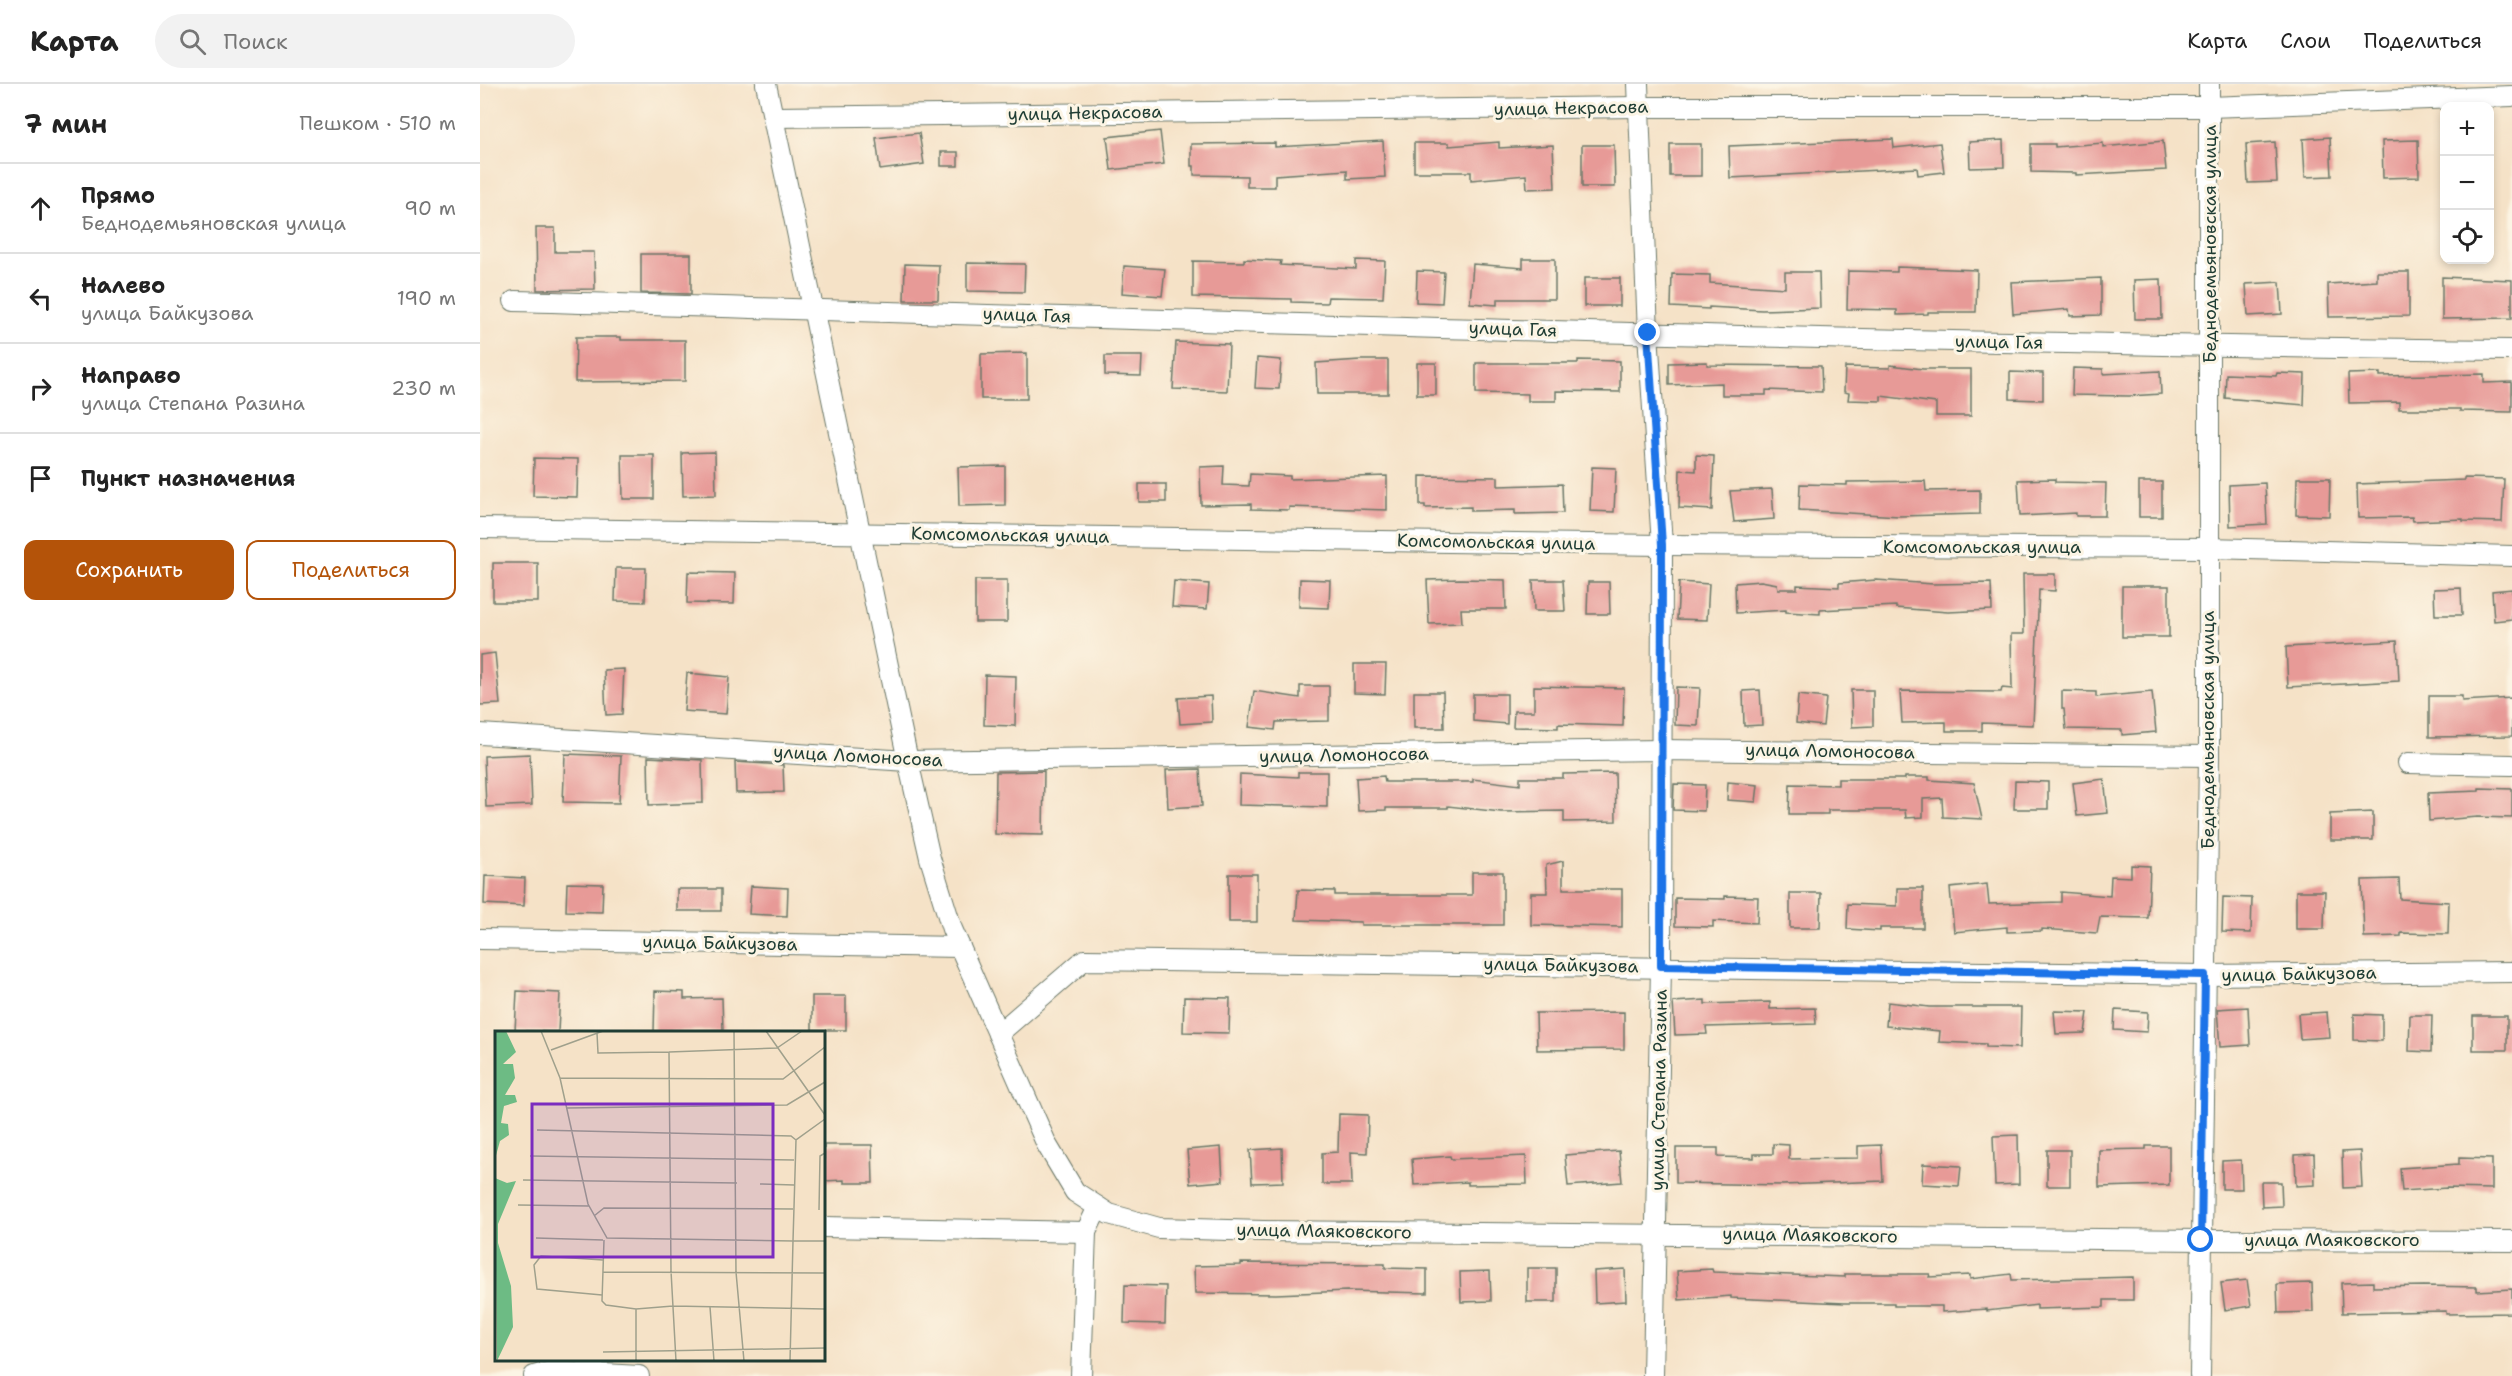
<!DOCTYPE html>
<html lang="ru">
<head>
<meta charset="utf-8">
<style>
  body { margin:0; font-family:"Shantell Sans",sans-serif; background:#f2f2f2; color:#222 }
  .controls { position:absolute; right:18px; top:18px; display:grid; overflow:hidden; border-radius:12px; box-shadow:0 3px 9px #0003 }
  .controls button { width:54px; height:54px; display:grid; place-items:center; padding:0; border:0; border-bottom:2px solid #e0e0e0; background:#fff; color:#222; font:30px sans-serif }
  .stop { position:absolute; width:18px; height:18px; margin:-14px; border:4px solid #1a73e8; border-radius:50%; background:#fff }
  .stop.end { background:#1a73e8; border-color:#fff; box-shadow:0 2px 6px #0008 }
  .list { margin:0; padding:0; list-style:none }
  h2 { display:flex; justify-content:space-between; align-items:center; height:78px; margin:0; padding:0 24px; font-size:26px }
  h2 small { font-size:20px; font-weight:400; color:#767676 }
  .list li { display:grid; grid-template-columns:39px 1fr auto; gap:18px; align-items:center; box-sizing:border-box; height:90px; padding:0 24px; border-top:2px solid #e0e0e0 }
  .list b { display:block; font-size:22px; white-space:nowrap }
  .list p { margin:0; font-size:20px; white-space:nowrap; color:#767676 }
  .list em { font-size:20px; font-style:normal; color:#767676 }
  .actions { display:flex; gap:12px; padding:18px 24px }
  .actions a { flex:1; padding:14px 0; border:2px solid #b45309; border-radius:12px; text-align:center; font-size:21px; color:#b45309 }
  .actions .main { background:#b45309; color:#fff }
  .icon { flex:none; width:33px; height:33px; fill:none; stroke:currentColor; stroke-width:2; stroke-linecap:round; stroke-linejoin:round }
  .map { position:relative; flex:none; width:2032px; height:1292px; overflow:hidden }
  header { display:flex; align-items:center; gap:36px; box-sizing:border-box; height:84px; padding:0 30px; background:#fff; border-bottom:2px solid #e0e0e0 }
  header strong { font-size:28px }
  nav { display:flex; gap:33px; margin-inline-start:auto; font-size:21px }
  .search { width:420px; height:54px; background:#f2f2f2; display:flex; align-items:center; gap:15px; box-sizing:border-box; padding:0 21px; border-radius:33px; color:#767676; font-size:22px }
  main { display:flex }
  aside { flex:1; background:#fff }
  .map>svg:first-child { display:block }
  .building { fill:#e79a97 }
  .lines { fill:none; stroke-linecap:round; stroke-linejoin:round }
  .minor-casing { stroke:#6a7767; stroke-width:22 }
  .minor { stroke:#fff; stroke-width:20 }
  .route { stroke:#1a73e8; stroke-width:8 }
  .labels { text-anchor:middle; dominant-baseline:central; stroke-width:6; stroke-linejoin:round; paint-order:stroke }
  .street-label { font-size:18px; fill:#1f3d34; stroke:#fcf5e5 }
  .inset-road { fill:none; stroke:#9fa08c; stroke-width:1.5 }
  .view { fill:#7b2cbf; fill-opacity:0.15; stroke:#7b2cbf; stroke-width:3 }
  .inset-edge { fill:none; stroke:#1f3d34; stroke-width:3 }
</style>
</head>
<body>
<header>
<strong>Карта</strong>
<div class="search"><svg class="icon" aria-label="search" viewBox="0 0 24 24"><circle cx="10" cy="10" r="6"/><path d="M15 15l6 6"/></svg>Поиск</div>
<nav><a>Карта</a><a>Слои</a><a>Поделиться</a></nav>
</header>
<main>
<aside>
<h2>7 мин<small>Пешком · 510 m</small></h2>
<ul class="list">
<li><svg class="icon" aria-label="ahead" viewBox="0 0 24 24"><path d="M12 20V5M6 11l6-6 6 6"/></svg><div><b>Прямо</b><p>Беднодемьяновская улица</p></div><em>90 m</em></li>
<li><svg class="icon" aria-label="left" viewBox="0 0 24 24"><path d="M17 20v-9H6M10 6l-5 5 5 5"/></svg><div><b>Налево</b><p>улица Байкузова</p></div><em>190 m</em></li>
<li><svg class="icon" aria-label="right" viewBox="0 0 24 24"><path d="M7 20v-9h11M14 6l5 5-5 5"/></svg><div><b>Направо</b><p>улица Степана Разина</p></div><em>230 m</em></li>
<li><svg class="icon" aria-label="arrive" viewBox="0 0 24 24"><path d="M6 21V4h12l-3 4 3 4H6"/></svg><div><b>Пункт назначения</b></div></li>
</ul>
<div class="actions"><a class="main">Сохранить</a><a>Поделиться</a></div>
</aside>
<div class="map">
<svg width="2032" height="1292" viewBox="0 0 2032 1292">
  <rect width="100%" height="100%" fill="#fcf5e5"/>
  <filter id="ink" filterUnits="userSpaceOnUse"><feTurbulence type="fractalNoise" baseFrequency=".0167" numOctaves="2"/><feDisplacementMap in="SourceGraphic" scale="12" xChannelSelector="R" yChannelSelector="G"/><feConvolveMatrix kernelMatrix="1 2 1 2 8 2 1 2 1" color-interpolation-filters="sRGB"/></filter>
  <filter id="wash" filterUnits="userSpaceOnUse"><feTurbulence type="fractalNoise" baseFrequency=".008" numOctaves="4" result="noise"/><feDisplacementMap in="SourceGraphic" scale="24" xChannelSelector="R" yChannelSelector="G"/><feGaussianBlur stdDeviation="1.35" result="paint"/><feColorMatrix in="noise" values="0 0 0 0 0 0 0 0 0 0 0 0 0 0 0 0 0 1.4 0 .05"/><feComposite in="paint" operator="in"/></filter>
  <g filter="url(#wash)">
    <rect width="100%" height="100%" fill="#f5e2c7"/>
    <g id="blocks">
      <g class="building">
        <path d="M680 47 684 80 631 86 627 53Z"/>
        <path d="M439 49 444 80 400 86 396 54Z"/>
        <path d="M1850 53 1852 92 1825 93 1823 55Z"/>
        <path d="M1413 55 1414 64 1460 59 1464 88 1438 91 1437 84 1250 94 1249 62Z"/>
        <path d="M1523 56 1524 83 1490 84 1489 58Z"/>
        <path d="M1938 56 1939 93 1903 94 1902 57Z"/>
        <path d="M903 57 905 93 867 95V86L795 91V103H767V92L714 91V82H711V60L795 59V63Z"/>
        <path d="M1683 57 1686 86 1596 91V89L1551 88V60H1575V63L1623 59V63Z"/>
        <path d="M1019 58V64L1073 61 1075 104 1047 105 1046 91 991 96V88H934V59H969V62Z"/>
        <path d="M1795 58 1797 98 1768 99 1766 60Z"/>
        <rect x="1190" y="60" width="31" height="32"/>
        <path d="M1102 61H1134L1135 103H1102Z"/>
        <rect x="461" y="68" width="17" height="14"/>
        <path d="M56 144H75V168H114L115 205 57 206Z"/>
        <path d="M161 170H211V210L161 209Z"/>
        <path d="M764 175 801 177 800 181 876 185V176L905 177 903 214 848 213 847 219 811 218V215L713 213V177L764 178Z"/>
        <path d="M1043 175H1075V215H1017V221L990 219 993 180 1043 184Z"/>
        <path d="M487 179 545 180 544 208 487 207Z"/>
        <path d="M425 180 459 181 458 216H424Z"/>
        <path d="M644 182 685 185 682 212 642 209Z"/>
        <path d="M1417 183 1497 186 1496 228H1448V230L1417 231V226L1367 225 1368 187 1417 188Z"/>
        <path d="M937 187 964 188 962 219 936 218Z"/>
        <path d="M1305 188H1339L1340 224 1282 226 1229 223V225L1191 223 1192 190 1230 191V199L1305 204Z"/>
        <path d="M1897 188H1929V232L1849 233 1848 200 1897 197Z"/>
        <path d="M1962 193 2032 196V234L1962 235Z"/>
        <rect x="1104" y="194" width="36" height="28"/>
        <path d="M1621 194V231L1590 232 1589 225 1533 230 1531 198Z"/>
        <path d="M1681 195 1682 235H1655L1654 196Z"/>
        <path d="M1800 198 1802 230 1768 232 1766 200Z"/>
        <path d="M96 253H141V256H205V297L95 298Z"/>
        <path d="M696 258 749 260 747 307 693 305Z"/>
        <path d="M547 269V315H501V270Z"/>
        <path d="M625 272H662L661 292 625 291Z"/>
        <path d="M777 274 801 276 799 305 775 304Z"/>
        <path d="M880 276H908V310H837L836 279Z"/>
        <path d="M1098 276 1140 277V308L1076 307V317H1048V310L996 309V279H1098Z"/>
        <path d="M1227 278V281L1341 282 1342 308 1286 306V311H1242V299L1189 301V279Z"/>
        <rect x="937" y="279" width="19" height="32"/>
        <path d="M1410 281 1443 285H1491V332H1456V319L1401 312V317L1368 316 1369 309 1364 308 1365 283 1410 284Z"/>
        <path d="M1593 284 1623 285V290L1680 287 1681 310 1649 312 1592 311Z"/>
        <path d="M1530 288 1563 289V316L1530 315Z"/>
        <path d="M1797 289 1825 290 1824 321 1745 314 1746 290 1796 292Z"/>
        <path d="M1900 289V292L2004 290V299L2032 298V328L1980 327V325H1919V318L1869 319 1868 290Z"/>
        <path d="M235 368 236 411 203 412 202 369Z"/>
        <path d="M142 371H174V415H143Z"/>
        <path d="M1216 371 1234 372 1232 426 1199 424 1200 386 1216 387Z"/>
        <path d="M54 374 98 375 97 413 53 412Z"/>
        <path d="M525 382V421L479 422 478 383Z"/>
        <path d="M744 382 743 401 769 402 770 390 810 392V395L907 392V426L809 423V426L771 425V420L721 421 720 383Z"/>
        <path d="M1112 383 1136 384 1134 428 1110 427Z"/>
        <path d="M940 392 1018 393V402L1082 400 1083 429 1035 430V426L991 427V423L945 424V421H940Z"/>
        <path d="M1817 394H1850L1849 432 1816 431Z"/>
        <path d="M1984 394 2024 395 2022 438 1983 437V435L1933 437 1932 433 1878 434 1877 400 1984 396Z"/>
        <path d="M1575 395V398L1626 399 1625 432H1596V429L1540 432 1538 396Z"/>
        <path d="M1445 397 1446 407 1500 406V430L1419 432 1319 426 1320 400 1367 401V398Z"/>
        <rect x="1659" y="398" width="23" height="35"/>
        <path d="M1785 399 1787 440 1750 442 1749 401Z"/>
        <rect x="659" y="400" width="27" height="18"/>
        <path d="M1292 405 1294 435 1254 438 1250 407Z"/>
        <rect x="13" y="479" width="45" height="39"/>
        <path d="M136 484H166L165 518 135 517Z"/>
        <path d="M208 488 255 489 254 520 207 519Z"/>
        <path d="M1543 490H1575V507L1559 506 1553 641 1502 639V647H1466V638L1422 639 1420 607 1521 608 1522 604 1532 605 1531 550H1544Z"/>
        <path d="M820 495 850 496 849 524 819 523Z"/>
        <path d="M980 495 1025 496 1026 525H981L982 539 949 540 947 496Z"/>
        <rect x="495" y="496" width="32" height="42"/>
        <path d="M1053 496H1083L1085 527H1054Z"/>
        <path d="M1396 496 1453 500 1511 499 1512 526 1468 528 1416 524V522L1340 526V530L1306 528V526L1256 529 1255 499 1281 497 1297 500 1298 505H1317V501L1359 503V499Z"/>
        <path d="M694 497 729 500 727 525 692 523Z"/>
        <path d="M1108 498H1129L1130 530H1107Z"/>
        <path d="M1199 498 1229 500 1227 536 1197 535Z"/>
        <rect x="1642" y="502" width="47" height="51"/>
        <path d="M1981 504 1982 531H1955L1954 505Z"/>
        <path d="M2032 505V535L2014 537 2012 507Z"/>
        <path d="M1917 557 1919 597 1808 603 1806 563Z"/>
        <path d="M15 569 20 620 0 621V571Z"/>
        <path d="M874 580H906L905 610 874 609Z"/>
        <path d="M144 585 142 630 126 631 124 586Z"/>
        <path d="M207 589 249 593 246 630 204 627Z"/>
        <path d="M505 591 536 592 535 642 504 641Z"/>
        <path d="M820 602H849V637L796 638 795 646 769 643 774 607 820 614Z"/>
        <path d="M1054 602 1144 604 1143 642 1078 640V644L1033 643 1034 627H1054Z"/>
        <path d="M1196 603 1220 604 1218 642 1195 641Z"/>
        <path d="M1280 606 1282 641 1264 642 1263 607Z"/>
        <path d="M1371 606H1393V642L1372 643Z"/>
        <path d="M1582 607 1616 608V613L1672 608 1676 648 1642 651V646L1586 645 1584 625H1582Z"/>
        <path d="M934 608H963L964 644H934Z"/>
        <path d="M993 610H1027V640L993 637Z"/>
        <path d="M1318 611 1346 614 1343 642 1316 639Z"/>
        <path d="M731 612 732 638 700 640 698 614Z"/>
        <path d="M1949 612H1982V617L2032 614V652L1949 653Z"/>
        <path d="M50 670 52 721 6 723 4 672Z"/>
        <path d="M85 670 141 672 139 719 83 718Z"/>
        <path d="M168 673 222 676 223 719 169 721Z"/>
        <path d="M255 678 303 681 304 708 256 709Z"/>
        <path d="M720 685 722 722 688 724 686 686Z"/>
        <path d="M564 687 563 751 515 750 516 688Z"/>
        <path d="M818 688H847V723L759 721 760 690 818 693Z"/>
        <path d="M1135 689 1136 737 1084 738V727L1021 728 968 722V724H906V726L878 727 876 694 904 692 905 698H993V695L1040 701V694H1083V690Z"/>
        <path d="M1425 693H1449V696L1494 699 1502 735 1463 733 1462 714 1443 715V733L1426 734 1425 726H1348V730H1309L1310 700 1358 701V695H1425Z"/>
        <path d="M1624 695 1628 729 1597 732 1593 699Z"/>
        <path d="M1535 697 1568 698V725H1534Z"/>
        <path d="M1248 698 1278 701 1276 718 1247 716Z"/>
        <path d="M1194 700 1225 701 1224 727 1193 726Z"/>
        <path d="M1999 704 2032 705V734L1998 733 1949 737 1948 709 1999 707Z"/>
        <path d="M1893 728V756H1850V730Z"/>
        <path d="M1083 777V805H1142V843L1051 841V809H1067L1066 781Z"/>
        <path d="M1651 781 1670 782 1668 834 1620 833 1617 849 1562 845V847L1527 848V843L1474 848 1470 804 1507 800 1509 820 1581 818V808L1630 812 1631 792 1651 793Z"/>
        <path d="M992 788H1023V841H881V838L816 836 818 806 855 807V811H992Z"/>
        <rect x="749" y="790" width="28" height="48"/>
        <path d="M5 792 45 794 44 822 4 820Z"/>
        <path d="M1919 795 1920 815 1969 818 1968 850 1921 849V852L1884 853 1882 796Z"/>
        <path d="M87 799 123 800 122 828 86 827Z"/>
        <path d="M271 802 308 804 307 832 269 830Z"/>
        <path d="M1417 804H1443V844H1400V847L1367 845 1368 820 1417 822Z"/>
        <rect x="197" y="805" width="44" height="22"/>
        <path d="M1816 807H1845L1844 845H1816Z"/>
        <path d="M1310 809H1341L1340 844H1310Z"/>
        <path d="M1245 812 1278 813 1277 839 1233 837V843L1195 842V814L1245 815Z"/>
        <path d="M1743 813 1772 814 1771 849 1742 848Z"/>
        <path d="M37 907 80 909 78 948 35 947Z"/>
        <path d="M175 907 204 908V915L242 914 243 946 174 948Z"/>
        <rect x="332" y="912" width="34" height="34"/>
        <path d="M704 913 750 914 749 949 703 948Z"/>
        <path d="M1225 916V920L1290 918V925L1335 924 1336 940 1226 943 1227 950 1195 951 1193 918Z"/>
        <path d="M1408 918 1449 923H1541L1540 964 1506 963V960L1459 958 1460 947 1406 942Z"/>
        <path d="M1768 923 1770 961 1740 963 1737 925Z"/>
        <path d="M1635 926 1668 928 1667 948 1634 946Z"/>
        <path d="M1574 927 1608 928 1605 949 1576 950Z"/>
        <path d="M1144 928V965L1057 966 1056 929Z"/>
        <path d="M1847 928 1849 953 1820 955 1818 930Z"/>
        <path d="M1874 930 1902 931V957L1874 956Z"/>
        <path d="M1930 931H1952L1951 968 1929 967Z"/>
        <rect x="1993" y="932" width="34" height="34"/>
        <path d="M859 1030 888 1031 887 1069 871 1068 872 1100H842V1069L858 1068Z"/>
        <path d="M1538 1051 1539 1100 1515 1101 1513 1052Z"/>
        <path d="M1293 1060 1309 1061V1075L1378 1074V1062L1401 1061 1403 1097 1303 1101 1196 1099V1064H1238V1073L1274 1074V1070H1293Z"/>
        <path d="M344 1061H392L393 1099H364V1096L344 1097Z"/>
        <path d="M1666 1062H1689V1101L1619 1103V1066L1666 1065Z"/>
        <path d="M741 1063 743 1097 710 1100 707 1066Z"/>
        <path d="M802 1064 803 1098 772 1099 770 1066Z"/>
        <rect x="1567" y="1066" width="23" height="36"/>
        <path d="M1139 1067 1142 1098 1088 1102 1085 1071Z"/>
        <path d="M1880 1067 1882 1103 1863 1104 1862 1068Z"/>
        <path d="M1834 1070 1835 1101 1816 1102 1815 1071Z"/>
        <path d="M970 1072 971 1075 1046 1072 1047 1100 988 1101V1098L934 1101 932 1075Z"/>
        <path d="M1979 1074 2012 1075V1105L1967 1104 1922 1107 1920 1084 1979 1080Z"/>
        <path d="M1761 1076 1762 1105H1742V1077Z"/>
        <path d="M1443 1080 1481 1082 1479 1102 1442 1100Z"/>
        <path d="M1781 1098H1801L1802 1122 1782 1123Z"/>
        <path d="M761 1179 905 1180V1184L947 1185V1209L867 1207 796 1210 715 1209 714 1182 761 1181Z"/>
        <rect x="1047" y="1184" width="29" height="34"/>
        <path d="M1145 1185 1146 1217 1115 1219 1114 1187Z"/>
        <path d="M1232 1185 1233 1188 1365 1193V1190H1450L1449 1193 1490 1191V1195L1531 1190 1532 1196 1653 1193V1216H1624V1223L1557 1225V1221L1507 1227V1225L1462 1228V1222H1414V1219H1365L1251 1214V1212L1199 1216 1197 1187Z"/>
        <path d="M1010 1187 1011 1217 981 1218 980 1188Z"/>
        <path d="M1767 1196 1771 1222 1745 1226 1741 1199Z"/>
        <path d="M1893 1198V1203L1944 1202 1997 1203V1207L2032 1205V1229L1966 1230V1227L1862 1229 1861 1199Z"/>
        <path d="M1832 1199 1833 1228 1798 1229 1797 1200Z"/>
        <path d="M645 1201 686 1202 685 1240 644 1239Z"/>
      </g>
    </g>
  </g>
  <g filter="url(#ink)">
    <use href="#blocks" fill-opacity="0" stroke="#6a7767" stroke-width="1.5"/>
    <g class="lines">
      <defs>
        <g id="minor">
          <path d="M286 0 428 677 450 774 472 845 567 1061 595 1108 629 1130 679 1144 783 1147 1721 1156 2032 1157"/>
          <path d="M1158 0 1168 249 1182 461 1181 882 1173 1292"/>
          <path d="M295 33 1158 23H1729L2032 12"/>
          <path d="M34 217C700 236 1366 259 2032 266"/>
          <path d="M0 444 1182 461 1728 464 2032 472"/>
          <path d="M0 650 428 677 1181 666 1729 672"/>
          <path d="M1928 679 2032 681"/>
          <path d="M0 855 480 863"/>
          <path d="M518 950 604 876 1725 891 2032 888"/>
          <path d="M344 1143 606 1148 618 1123"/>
          <path d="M54 1292 71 1287 159 1292"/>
          <path d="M601 1292 606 1148"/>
          <path d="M1720 1292 1729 672V0"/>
        </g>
      </defs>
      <use href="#minor" class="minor-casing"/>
      <use href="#minor" class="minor"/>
    </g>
  </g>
  <g class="lines" filter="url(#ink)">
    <path class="route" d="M1168 249 1182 461 1181 882 1725 891 1721 1156"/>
  </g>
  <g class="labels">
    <g class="street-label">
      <text transform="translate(1091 24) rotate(-1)">улица Некрасова</text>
      <text transform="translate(605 29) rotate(-1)">улица Некрасова</text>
      <text transform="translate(1730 160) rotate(-90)">Беднодемьяновская улица</text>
      <text transform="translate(547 231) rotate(2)">улица Гая</text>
      <text transform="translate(1033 245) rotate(2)">улица Гая</text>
      <text transform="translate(1519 258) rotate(1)">улица Гая</text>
      <text transform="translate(530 451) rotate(1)">Комсомольская улица</text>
      <text transform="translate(1016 458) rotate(1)">Комсомольская улица</text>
      <text x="1502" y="463">Комсомольская улица</text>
      <text transform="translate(1728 646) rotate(-90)">Беднодемьяновская улица</text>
      <text transform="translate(1350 667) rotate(1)">улица Ломоносова</text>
      <text transform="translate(864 671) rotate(-1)">улица Ломоносова</text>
      <text transform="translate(378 672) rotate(3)">улица Ломоносова</text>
      <text transform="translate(240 859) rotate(1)">улица Байкузова</text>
      <text transform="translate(1081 881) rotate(1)">улица Байкузова</text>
      <text transform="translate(1819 890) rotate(-1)">улица Байкузова</text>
      <text transform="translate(1179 1006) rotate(-89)">улица Степана Разина</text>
      <text transform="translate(844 1147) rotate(1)">улица Маяковского</text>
      <text transform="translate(1330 1151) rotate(1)">улица Маяковского</text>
      <text x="1852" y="1156">улица Маяковского</text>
    </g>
  </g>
  <g transform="translate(15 947)">
    <rect width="330" height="330" fill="#f5e2c7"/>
    <path d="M0 0H11L21 21 8 33H18L20 47 10 64H20L22 71 9 75 6 92 13 93 14 104 5 110 0 128ZM0 147 12 152 21 150 3 193V212L16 255 18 296 2 330Z" fill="#6dbb84"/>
    <path class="inset-road" d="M46 0 65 47 93 173 112 207 298 210 301 109 330 88M239 0 241 241 249 330M271 0 330 84M102 2 103 22 174 21 282 17 307 0M56 19 108 0M174 21 176 240 181 330M65 47 288 48 330 16M72 77 292 74 330 51M42 99 296 105 301 109M35 125 299 129M28 149 242 152M265 153 299 154M23 174 94 175M324 179 325 125 330 122M99 185 109 177 298 178M41 207 108 209M109 209 107 270 111 274 141 278 178 275 330 278M108 241 330 242M107 264 42 258 39 234 46 225 108 229M215 276 219 330M108 321 330 317M141 330V278M295 330 298 210H330"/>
    <path class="view" d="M37 73H278V226H37Z"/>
    <rect width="330" height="330" class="inset-edge"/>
  </g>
</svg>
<div class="controls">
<button>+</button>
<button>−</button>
<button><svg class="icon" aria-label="locate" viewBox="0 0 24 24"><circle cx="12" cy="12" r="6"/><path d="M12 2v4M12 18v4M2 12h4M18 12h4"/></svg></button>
</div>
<div class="stop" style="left:1721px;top:1156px"></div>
<div class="stop end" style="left:1168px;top:249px"></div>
</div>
</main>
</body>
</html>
